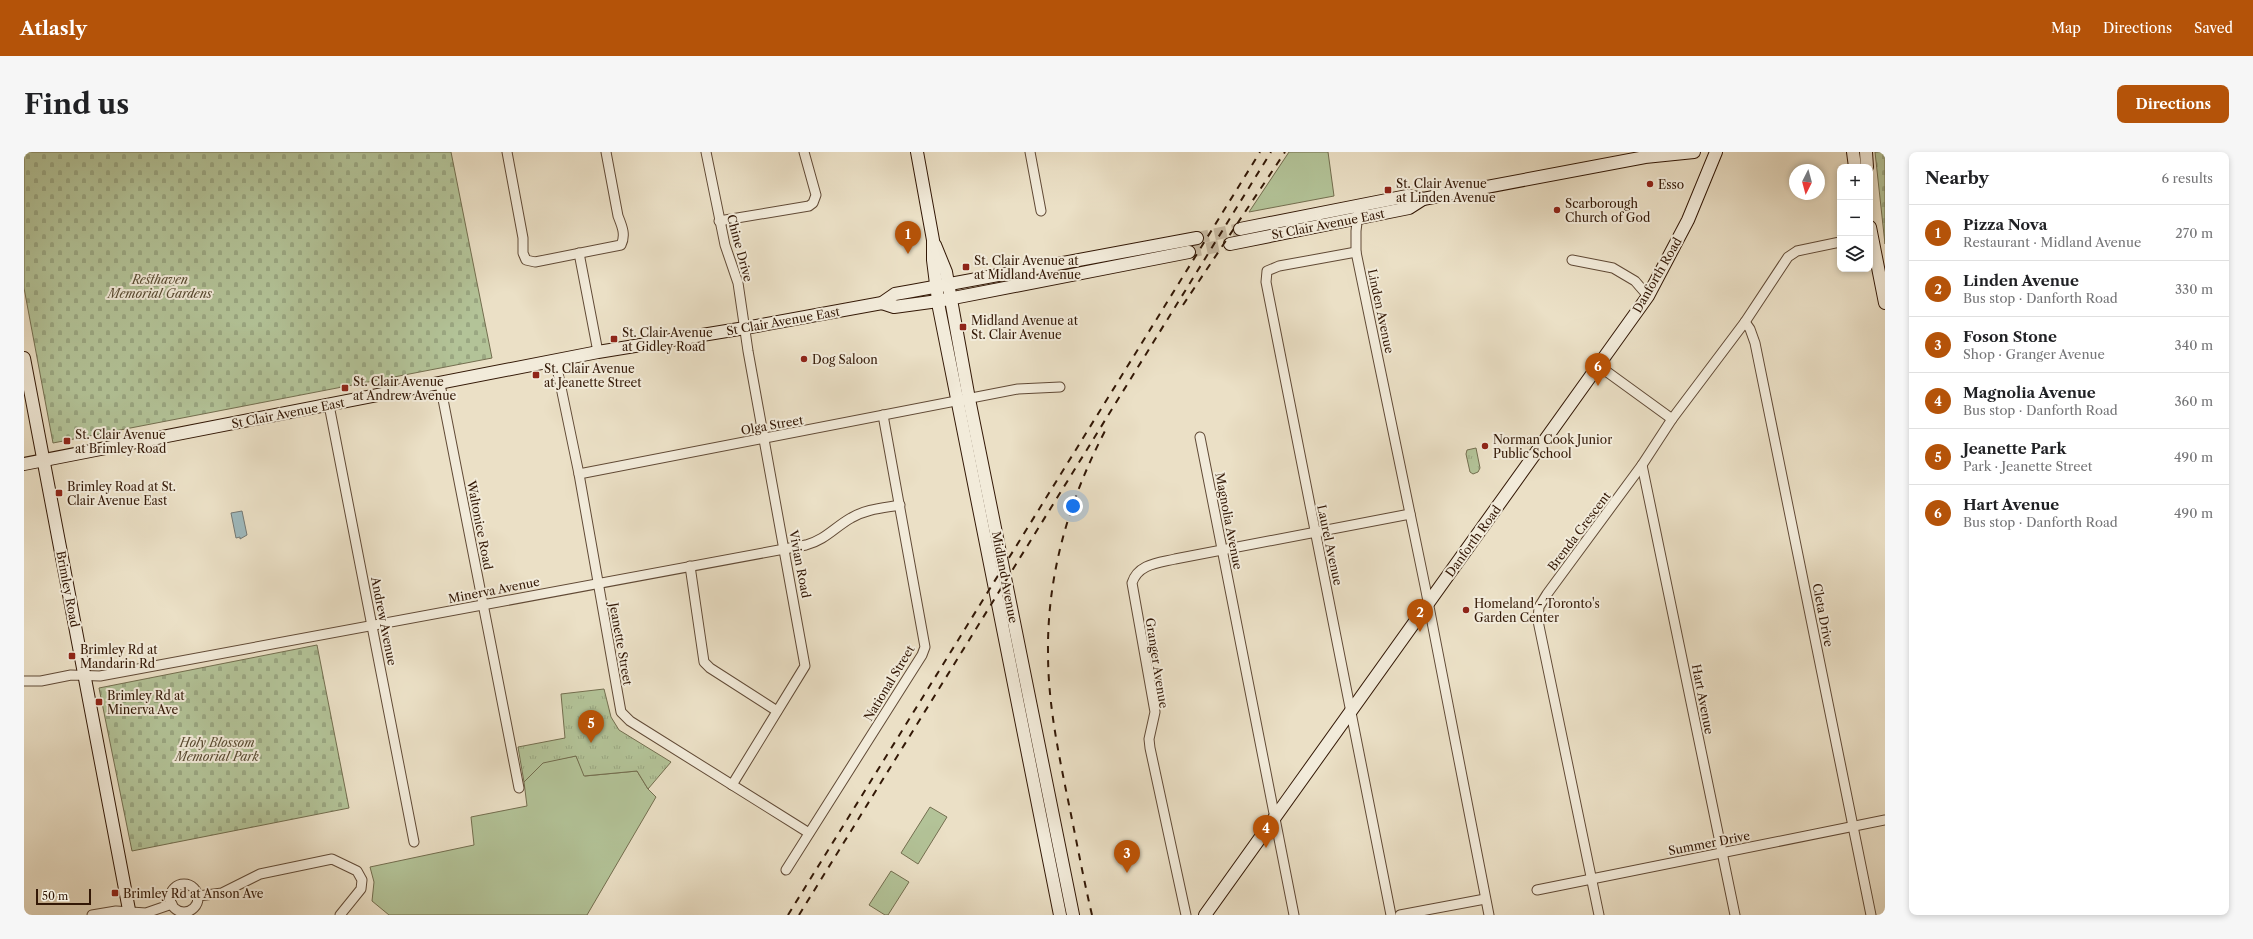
<!DOCTYPE html>
<html lang="en">
<head>
<meta charset="utf-8">
<style>
  body { margin:0; font-family:"Libre Caslon Text",serif; background:#f6f6f6; color:#202124 }
  .controls { position:absolute; right:12px; top:12px; display:grid; overflow:hidden; border-radius:8px; box-shadow:0 2px 6px #0003 }
  .controls button { width:36px; height:36px; display:grid; place-items:center; padding:0; border:0; border-bottom:1px solid #e0e0e0; background:#fff; color:#202124; font:20px sans-serif }
  .compass { position:absolute; left:1765px; top:12px; width:36px; height:36px; border-radius:50%; background:#fff; box-shadow:0 2px 6px #0003; rotate:186deg }
  .scale { position:absolute; left:12px; bottom:10px; width:55px; box-sizing:border-box; padding-left:4px; border:2px solid #331806; border-top:0; font-size:11px; line-height:14px; white-space:nowrap; color:#331806; -webkit-text-stroke:3px #f2ebda; paint-order:stroke }
  .you { position:absolute; left:1049px; top:354px; width:14px; height:14px; margin:-10px; border:3px solid #fff; border-radius:50%; background:#1a73e8; box-shadow:0 0 0 6px #1a73e833 }
  .badge { display:grid; place-items:center; width:26px; height:26px; border-radius:50%; background:#b45309; color:#fff; font-size:13px; font-weight:700 }
  .pin { position:absolute; translate:-50% -33px; filter:drop-shadow(0 1px 2px #0008) }
  .pin::after { content:''; position:absolute; top:21px; width:14px; height:12px; background:inherit; clip-path:polygon(0 0,100% 0,50% 100%) }
  .list { margin:0; padding:0; list-style:none }
  h2 { display:flex; justify-content:space-between; align-items:center; height:52px; margin:0; padding:0 16px; font-size:17px }
  h2 small { font-size:13px; font-weight:400; color:#757577 }
  .list li { display:grid; grid-template-columns:26px 1fr auto; gap:12px; align-items:center; box-sizing:border-box; height:56px; padding:0 16px; border-top:1px solid #e0e0e0 }
  .list b { display:block; font-size:15px; white-space:nowrap }
  .list p { margin:0; font-size:13px; white-space:nowrap; color:#757577 }
  .list em { font-size:13px; font-style:normal; color:#757577 }
  .icon { flex:none; width:22px; height:22px; fill:none; stroke:currentColor; stroke-width:2; stroke-linecap:round; stroke-linejoin:round }
  .map { position:relative; flex:none; width:1861px; height:763px; overflow:hidden; border-radius:8px }
  header { display:flex; align-items:center; gap:24px; box-sizing:border-box; height:56px; padding:0 20px; background:#b45309; color:#fff }
  header strong { font-size:19px }
  nav { display:flex; gap:22px; margin-inline-start:auto; font-size:14px }
  .intro { display:flex; align-items:center; justify-content:space-between; box-sizing:border-box; height:96px; padding:0 24px }
  h1 { margin:0; font-size:28px }
  .button { padding:10px 18px; border-radius:8px; background:#b45309; color:#fff; font-size:14px; font-weight:700 }
  main { display:flex; gap:24px; padding:0 24px }
  aside { flex:1; background:#fff; border-radius:8px; box-shadow:0 2px 6px #0003 }
  .map>svg:first-child { display:block }
  .grass { fill:#b3c398; stroke:#736e4f }
  .cemetery { fill:url(#cemetery-stones); stroke:#736e4f }
  .park { fill:url(#park-tufts); stroke:#736e4f }
  .water { fill:#9ebabf; stroke:#737975 }
  .lines { fill:none; stroke-linecap:round; stroke-linejoin:round }
  .secondary-tunnel { stroke:#c6b8a0; stroke-width:12; stroke-dasharray:12 6; stroke-linecap:butt }
  .street-casing { stroke:#614a36; stroke-width:11 }
  .secondary-casing { stroke:#331806; stroke-width:14 }
  .street { stroke:#f2ebda; stroke-width:9 }
  .secondary { stroke:#f2ebda; stroke-width:12 }
  .rail { stroke:#331806; stroke-width:2; stroke-dasharray:7 7; stroke-linecap:butt }
  .poi-dot { fill:#8f2418; stroke:#f2ebda; stroke-width:1.5 }
  .labels { text-anchor:middle; dominant-baseline:central; stroke-width:4; stroke-linejoin:round; paint-order:stroke }
  .poi-label { font-size:12px; fill:#331806; stroke:#f2ebda; text-anchor:start }
  .street-label { font-size:12px; fill:#331806; stroke:#f2ebda }
  .park-label { font-size:12px; font-style:italic; fill:#594b32; stroke:#f2ebda }
</style>
</head>
<body>
<header>
<strong>Atlasly</strong>
<nav><a>Map</a><a>Directions</a><a>Saved</a></nav>
</header>
<div class="intro"><h1>Find us</h1><a class="button">Directions</a></div>
<main>
<div class="map">
<svg width="1861" height="763" viewBox="0 0 1861 763">
  <defs>
    <pattern id="cemetery-stones" width="16" height="16" patternUnits="userSpaceOnUse"><rect width="16" height="16" fill="#b3c398"/><path d="M2 7V4a2 2 0 0 1 4 0v3zM10 15v-3a2 2 0 0 1 4 0v3z" fill="#9aa782"/></pattern>
    <pattern id="park-tufts" width="24" height="20" patternUnits="userSpaceOnUse"><rect width="24" height="20" fill="#b3c398"/><path d="M3 7l-1-3M5 7V3M7 7l1-3M15 17l-1-3M17 17v-4M19 17l1-3" fill="none" stroke="#9aa782"/></pattern>
  </defs>
  <rect width="100%" height="100%" fill="#ebe0c6"/>
  <filter id="stains"><feTurbulence type="fractalNoise" baseFrequency=".005" numOctaves="4"/><feColorMatrix values="0 0 0 0 .2 0 0 0 0 .09 0 0 0 0 .02 0 0 0 .5 -.17"/></filter>
  <radialGradient id="worn" r=".72"><stop offset=".6" stop-color="#630" stop-opacity="0"/><stop offset="1" stop-color="#630" stop-opacity=".3"/></radialGradient>
  <g class="grass">
    <path d="M1265 0H1304L1310 44 1225 60Z"/>
    <path d="M552 604 561 624 613 619 624 637 632 645 563 763H365L348 749 350 730 346 715 450 693 447 665 503 654 500 630 519 610Z"/>
    <path d="M906 655 923 665 894 712 877 701Z"/>
    <path d="M867 719 885 730 864 763H861L845 753Z"/>
  </g>
  <g class="cemetery">
    <path d="M0 0H427L468 206 29 291 0 136Z"/>
    <path d="M1851 0H1861V92Z"/>
    <path d="M293 493 325 656 108 699 75 536Z"/>
  </g>
  <g class="park">
    <path d="M1452 296 1456 316 1454 320 1449 322 1446 320 1442 302 1443 298Z"/>
    <path d="M580 537 587 565 595 578 647 610 624 637 613 619 560 624 552 604 519 611 500 630 494 595 541 586 537 542Z"/>
  </g>
  <path class="water" d="M218 359 223 383 216 387V385L212 386 207 361Z"/>
  <g class="lines">
    <g class="secondary-tunnel">
      <path d="M1173 86 1216 77"/>
      <path d="M1165 100 1206 92"/>
    </g>
    <defs>
      <g id="street">
        <path d="M483 0 499 86V101L502 108 511 110 597 93C602 83 598 74 594 64L582 0"/>
        <path d="M682 0 701 93 714 131 724 199 781 514 708 633"/>
        <path d="M1006 0 1017 59"/>
        <path d="M1335 53 1332 79V100L1401 434 1465 763"/>
        <path d="M695 69 785 54 789 51 792 43 780 0"/>
        <path d="M1332 100 1255 114 1243 119 1242 130 1367 763"/>
        <path d="M555 101 574 200"/>
        <path d="M1548 108 1589 116 1611 129 1624 144"/>
        <path d="M1721 170 1726 177 1731 191 1847 763"/>
        <path d="M535 208 534 221 555 322 597 560 606 569 785 681"/>
        <path d="M1575 214 1648 267"/>
        <path d="M416 232 495 636"/>
        <path d="M305 253 390 690"/>
        <path d="M1176 285 1270 763"/>
        <path d="M1618 313 1711 763"/>
        <path d="M555 322 994 237 1036 235"/>
        <path d="M666 414 680 510 686 516 753 559"/>
        <path d="M0 529H17L47 523 76 524 782 393C801 388 811 375 827 366 842 357 859 356 876 353"/>
        <path d="M762 718 898 503 901 495 859 263"/>
        <circle cx="160" cy="746" r="14"/>
        <path d="M1513 738 1861 668"/>
        <path d="M174 744 198 741 236 722 308 707 333 719 338 728 337 737 316 763"/>
        <path d="M68 763 92 759 122 761 148 752"/>
        <path d="M1162 763 1126 596 1125 587 1131 560 1108 431C1114 412 1134 411 1151 407L1386 362"/>
        <path d="M1376 763 1461 747"/>
        <path d="M1575 763 1514 469 1515 455 1523 442 1618 313 1648 267 1721 170 1764 105 1773 99 1816 90"/>
      </g>
      <g id="secondary">
        <path d="M893 0 909 88V108L915 156 1036 763"/>
        <path d="M1829 0 1831 15"/>
        <path d="M1842 0 1843 15"/>
        <path d="M1846 75 1861 151"/>
        <path d="M1216 77 1383 44 1399 47 1621 5 1670 0"/>
        <path d="M1206 92 1385 56 1399 47"/>
        <path d="M911 93 922 120 945 247 1049 763"/>
        <path d="M858 151 870 155 914 149 1165 100"/>
        <path d="M0 206 106 763"/>
        <path d="M0 312 574 200 721 176 858 151 871 142 888 139 1173 86"/>
        <path d="M1181 763 1624 144 1664 68 1692 0"/>
      </g>
    </defs>
    <use href="#street" class="street-casing"/>
    <use href="#secondary" class="secondary-casing"/>
    <use href="#street" class="street"/>
    <use href="#secondary" class="secondary"/>
    <g class="rail">
      <path d="M1159 153 1261 0"/>
      <path d="M764 763 1236 0"/>
      <path d="M775 763 1247 0"/>
      <path d="M1068 763C1059 725 1052 686 1044 648 1034 599 1024 551 1024 501 1023 423 1045 348 1081 279"/>
    </g>
  </g>
  <g class="poi-dot">
    <circle cx="1626" cy="32" r="4"/>
    <rect x="1360" y="34" width="8" height="8" rx="2"/>
    <circle cx="1533" cy="58" r="4"/>
    <rect x="938" y="111" width="8" height="8" rx="2"/>
    <rect x="935" y="171" width="8" height="8" rx="2"/>
    <rect x="586" y="183" width="8" height="8" rx="2"/>
    <circle cx="780" cy="207" r="4"/>
    <rect x="508" y="219" width="8" height="8" rx="2"/>
    <rect x="317" y="232" width="8" height="8" rx="2"/>
    <rect x="39" y="285" width="8" height="8" rx="2"/>
    <circle cx="1461" cy="294" r="4"/>
    <rect x="31" y="337" width="8" height="8" rx="2"/>
    <circle cx="1442" cy="458" r="4"/>
    <rect x="44" y="500" width="8" height="8" rx="2"/>
    <rect x="71" y="546" width="8" height="8" rx="2"/>
    <rect x="87" y="737" width="8" height="8" rx="2"/>
  </g>
  <g class="labels">
    <g class="poi-label">
      <text x="1372" y="31">St. Clair Avenue<tspan x="1372" dy="14">at Linden Avenue</tspan></text>
      <text x="1634" y="32">Esso</text>
      <text x="1541" y="51">Scarborough<tspan x="1541" dy="14">Church of God</tspan></text>
      <text x="950" y="108">St. Clair Avenue at<tspan x="950" dy="14">at Midland Avenue</tspan></text>
      <text x="947" y="168">Midland Avenue at<tspan x="947" dy="14">St. Clair Avenue</tspan></text>
      <text x="598" y="180">St. Clair Avenue<tspan x="598" dy="14">at Gidley Road</tspan></text>
      <text x="788" y="207">Dog Saloon</text>
      <text x="520" y="216">St. Clair Avenue<tspan x="520" dy="14">at Jeanette Street</tspan></text>
      <text x="329" y="229">St. Clair Avenue<tspan x="329" dy="14">at Andrew Avenue</tspan></text>
      <text x="51" y="282">St. Clair Avenue<tspan x="51" dy="14">at Brimley Road</tspan></text>
      <text x="1469" y="287">Norman Cook Junior<tspan x="1469" dy="14">Public School</tspan></text>
      <text x="43" y="334">Brimley Road at St.<tspan x="43" dy="14">Clair Avenue East</tspan></text>
      <text x="1450" y="451">Homeland - Toronto's<tspan x="1450" dy="14">Garden Center</tspan></text>
      <text x="56" y="497">Brimley Rd at<tspan x="56" dy="14">Mandarin Rd</tspan></text>
      <text x="83" y="543">Brimley Rd at<tspan x="83" dy="14">Minerva Ave</tspan></text>
      <text x="99" y="741">Brimley Rd at Anson Ave</text>
    </g>
    <g class="street-label">
      <text transform="translate(1304 72) rotate(-11)">St Clair Avenue East</text>
      <text transform="translate(716 96) rotate(75)">Chine Drive</text>
      <text transform="translate(1633 123) rotate(-60)">Danforth Road</text>
      <text transform="translate(1357 159) rotate(78)">Linden Avenue</text>
      <text transform="translate(759 169) rotate(-10)">St Clair Avenue East</text>
      <text transform="translate(264 261) rotate(-11)">St Clair Avenue East</text>
      <text transform="translate(748 273) rotate(-10)">Olga Street</text>
      <text transform="translate(1205 369) rotate(79)">Magnolia Avenue</text>
      <text transform="translate(456 373) rotate(79)">Waltonice Road</text>
      <text transform="translate(1555 379) rotate(-53)">Brenda Crescent</text>
      <text transform="translate(1449 389) rotate(-54)">Danforth Road</text>
      <text transform="translate(1306 393) rotate(78)">Laurel Avenue</text>
      <text transform="translate(776 412) rotate(79)">Vivian Road</text>
      <text transform="translate(981 425) rotate(79)">Midland Avenue</text>
      <text transform="translate(44 437) rotate(79)">Brimley Road</text>
      <text transform="translate(470 438) rotate(-11)">Minerva Avenue</text>
      <text transform="translate(1799 463) rotate(79)">Cleta Drive</text>
      <text transform="translate(360 469) rotate(79)">Andrew Avenue</text>
      <text transform="translate(597 492) rotate(80)">Jeanette Street</text>
      <text transform="translate(1133 511) rotate(81)">Granger Avenue</text>
      <text transform="translate(865 531) rotate(-59)">National Street</text>
      <text transform="translate(1679 547) rotate(79)">Hart Avenue</text>
      <text transform="translate(1685 691) rotate(-11)">Summer Drive</text>
    </g>
    <g class="park-label">
      <text x="136" y="127">Resthaven<tspan x="136" dy="14">Memorial Gardens</tspan></text>
      <text x="193" y="590">Holy Blossom<tspan x="193" dy="14">Memorial Park</tspan></text>
    </g>
  </g>
  <rect width="100%" height="100%" filter="url(#stains)"/>
  <rect width="100%" height="100%" fill="url(#worn)"/>
</svg>
<div class="controls">
<button>+</button>
<button>−</button>
<button><svg class="icon" aria-label="layers" viewBox="0 0 24 24"><path d="M12 4l9 5-9 5-9-5zM3 14l9 5 9-5"/></svg></button>
</div>
<svg class="compass" viewBox="-18 -18 36 36"><path d="M0-13l5 13h-10z" fill="#e53935"/><path d="M0 13l5-13h-10z" fill="#757577"/></svg>
<div class="scale">50 m</div>
<div class="you"></div>
<div class="pin badge" style="left:884px;top:102px">1</div>
<div class="pin badge" style="left:1396px;top:480px">2</div>
<div class="pin badge" style="left:1103px;top:721px">3</div>
<div class="pin badge" style="left:1242px;top:696px">4</div>
<div class="pin badge" style="left:567px;top:591px">5</div>
<div class="pin badge" style="left:1574px;top:234px">6</div>
</div>
<aside>
<h2>Nearby<small>6 results</small></h2>
<ul class="list">
<li><span class="badge">1</span><div><b>Pizza Nova</b><p>Restaurant · Midland Avenue</p></div><em>270 m</em></li>
<li><span class="badge">2</span><div><b>Linden Avenue</b><p>Bus stop · Danforth Road</p></div><em>330 m</em></li>
<li><span class="badge">3</span><div><b>Foson Stone</b><p>Shop · Granger Avenue</p></div><em>340 m</em></li>
<li><span class="badge">4</span><div><b>Magnolia Avenue</b><p>Bus stop · Danforth Road</p></div><em>360 m</em></li>
<li><span class="badge">5</span><div><b>Jeanette Park</b><p>Park · Jeanette Street</p></div><em>490 m</em></li>
<li><span class="badge">6</span><div><b>Hart Avenue</b><p>Bus stop · Danforth Road</p></div><em>490 m</em></li>
</ul>
</aside>
</main>
</body>
</html>
